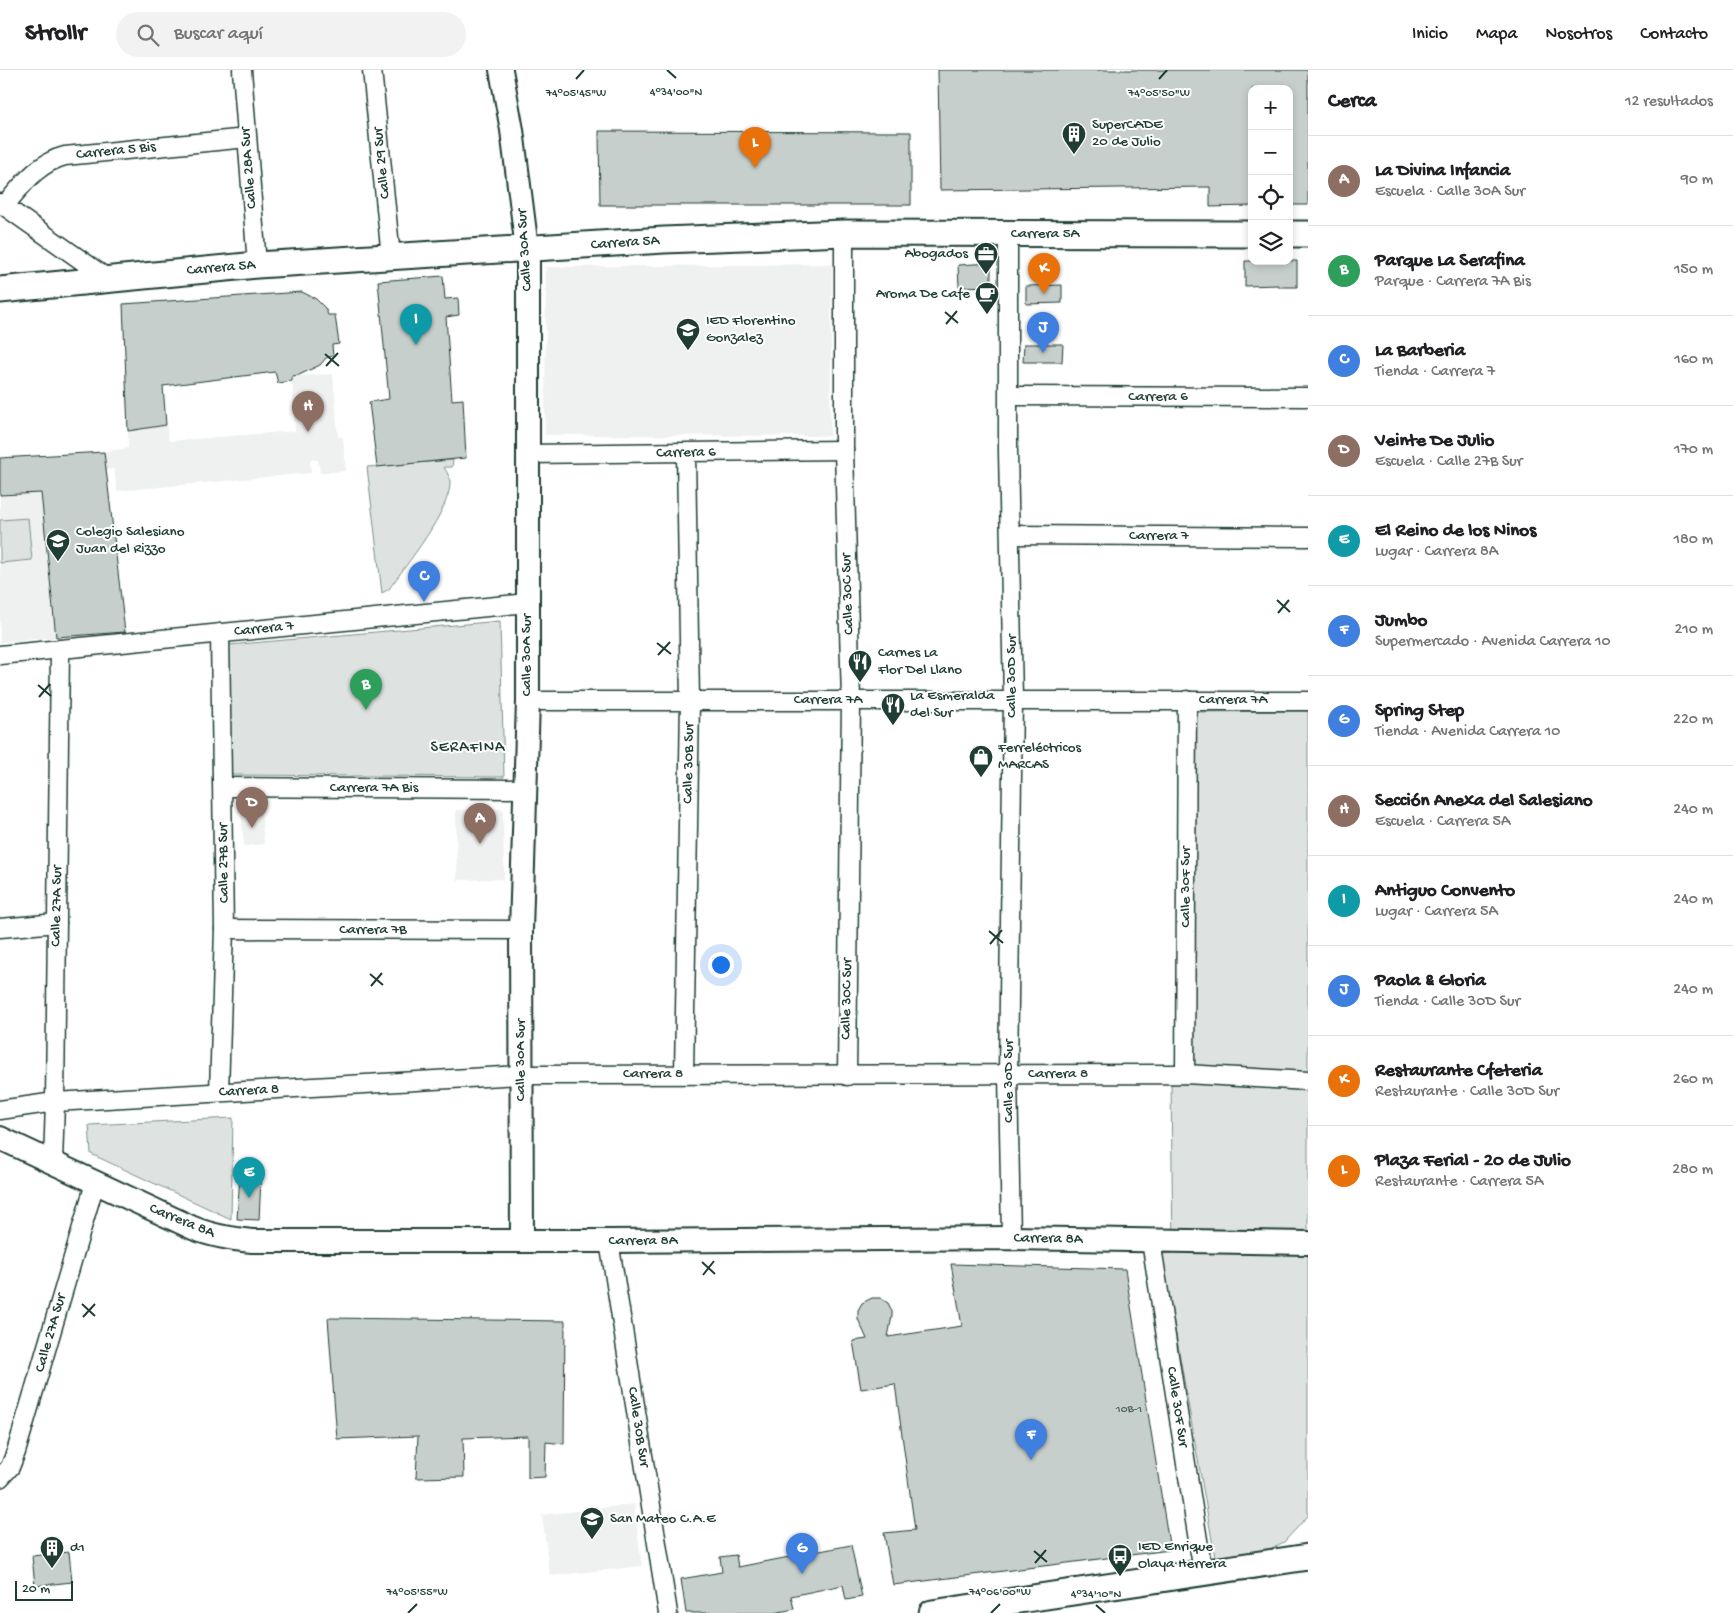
<!DOCTYPE html>
<html lang="es">
<head>
<meta charset="utf-8">
<style>
  body { margin:0; font-family:"Gochi Hand",sans-serif; background:#f2f2f2; color:#202124 }
  .controls { position:absolute; right:15px; top:15px; display:grid; overflow:hidden; border-radius:10px; box-shadow:0 2px 8px #0003 }
  .controls button { width:45px; height:45px; display:grid; place-items:center; padding:0; border:0; border-bottom:1px solid #e0e0e0; background:#fff; color:#202124; font:25px sans-serif }
  .scale { position:absolute; left:15px; bottom:12px; width:58px; box-sizing:border-box; padding-left:5px; border:2px solid #1f3d34; border-top:0; font-size:14px; line-height:18px; white-space:nowrap; color:#1f3d34; -webkit-text-stroke:4px #fff; paint-order:stroke }
  .you { position:absolute; left:720px; top:894px; width:18px; height:18px; margin:-12px; border:4px solid #fff; border-radius:50%; background:#1a73e8; box-shadow:0 0 0 8px #1a73e833 }
  .badge { display:grid; place-items:center; width:32px; height:32px; border-radius:50%; background:#7c3aed; color:#fff; font-size:16px; font-weight:700 }
  .pin { position:absolute; translate:-50% -41px; filter:drop-shadow(0 1px 2px #0008) }
  .pin::after { content:''; position:absolute; top:26px; width:18px; height:15px; background:inherit; clip-path:polygon(0 0,100% 0,50% 100%) }
  .list { margin:0; padding:0; list-style:none }
  h2 { display:flex; justify-content:space-between; align-items:center; height:65px; margin:0; padding:0 20px; font-size:21px }
  h2 small { font-size:16px; font-weight:400; color:#757577 }
  .list li { display:grid; grid-template-columns:32px 1fr auto; gap:15px; align-items:center; box-sizing:border-box; height:90px; padding:0 20px; border-top:1px solid #e0e0e0 }
  .list b { display:block; font-size:19px; white-space:nowrap }
  .list p { margin:0; font-size:16px; white-space:nowrap; color:#757577 }
  .list em { font-size:16px; font-style:normal; color:#757577 }
  .icon { flex:none; width:28px; height:28px; fill:none; stroke:currentColor; stroke-width:2; stroke-linecap:round; stroke-linejoin:round }
  .map { position:relative; flex:none; width:1308px; height:1543px; overflow:hidden }
  header { display:flex; align-items:center; gap:30px; box-sizing:border-box; height:70px; padding:0 25px; background:#fff; border-bottom:1px solid #e0e0e0 }
  header strong { font-size:24px }
  nav { display:flex; gap:28px; margin-inline-start:auto; font-size:18px }
  .search { width:350px; height:45px; background:#f2f2f2; display:flex; align-items:center; gap:12px; box-sizing:border-box; padding:0 18px; border-radius:28px; color:#757577; font-size:19px }
  main { display:flex }
  aside { flex:1; background:#fff }
  .map>svg:first-child { display:block }
  .built { fill:#eef1f0 }
  .green { fill:#dee3e2; stroke:#7e908b }
  .building { fill:#c7cfcc; stroke:#1f3d34 }
  .lines { fill:none; stroke-linecap:round; stroke-linejoin:round }
  .minor-casing { stroke:#1f3d34; stroke-width:21 }
  .tertiary-casing { stroke:#1f3d34; stroke-width:26 }
  .secondary-casing { stroke:#1f3d34; stroke-width:29 }
  .minor { stroke:#fff; stroke-width:18 }
  .tertiary { stroke:#fff; stroke-width:22 }
  .secondary { stroke:#fff; stroke-width:25 }
  .ticks { fill:none; stroke:#1f3d34; stroke-width:2 }
  .labels { text-anchor:middle; dominant-baseline:central; stroke-width:4; stroke-linejoin:round; paint-order:stroke }
  .number-label { font-size:12px; fill:#49625a }
  .poi-label { font-size:15px; fill:#1f3d34; stroke:#fff; text-anchor:start }
  .street-label { font-size:15px; fill:#1f3d34; stroke:#fff }
  .neighbourhood-label { font-size:16px; letter-spacing:1px; fill:#1f3d34; stroke:#fff }
  .ticks-label { font-size:12px; text-anchor:middle; fill:#1f3d34; stroke:#fff; stroke-width:4; stroke-linejoin:round; paint-order:stroke }
</style>
</head>
<body>
<header>
<strong>Strollr</strong>
<div class="search"><svg class="icon" aria-label="search" viewBox="0 0 24 24"><circle cx="10" cy="10" r="6"/><path d="M15 15l6 6"/></svg>Buscar aquí</div>
<nav><a>Inicio</a><a>Mapa</a><a>Nosotros</a><a>Contacto</a></nav>
</header>
<main>
<div class="map">
<svg width="1308" height="1543" viewBox="0 0 1308 1543">
  <rect width="100%" height="100%" fill="#fff"/>
  <filter id="ink" filterUnits="userSpaceOnUse"><feTurbulence type="fractalNoise" baseFrequency=".02" numOctaves="2"/><feDisplacementMap in="SourceGraphic" scale="10" xChannelSelector="R" yChannelSelector="G"/><feConvolveMatrix kernelMatrix="1 2 1 2 8 2 1 2 1" color-interpolation-filters="sRGB"/></filter>
  <g filter="url(#ink)">
    <g class="built">
      <path d="M832 194 830 366 545 365 546 197Z"/>
      <path d="M333 304 338 367H343L346 401 320 403 318 390 310 389 311 403 117 421 114 399 106 400 125 562 0 572V388L103 382 128 378V361L166 355 169 371 295 361 292 306Z"/>
      <path d="M503 739 504 809 457 810 456 740Z"/>
      <path d="M261 740 264 774 244 776 241 742Z"/>
      <path d="M634 1434 642 1496 550 1506 542 1445Z"/>
    </g>
    <g class="green">
      <path d="M453 390 452 397H444C446 401 450 407 450 411 452 439 405 496 389 519L382 523 367 397Z"/>
      <path d="M28 448 32 490 0 493V450Z"/>
      <path d="M500 551 504 707 231 705 229 575Z"/>
      <path d="M1308 641V1446L1284 1472 1270 1479 1215 1487 1162 1184 1173 1183 1171 1013H1191L1192 642Z"/>
      <path d="M233 1048 231 1149 91 1084 89 1055Z"/>
    </g>
    <g class="building">
      <path d="M938 0H1308V135H1289V19H1252V136L1210 137V117L940 120Z"/>
      <path d="M599 61 911 62V135H600Z"/>
      <path d="M1245 191H1297V217H1279V215L1245 216Z"/>
      <path d="M991 193V216L959 217 958 195Z"/>
      <path d="M443 206 445 229 458 228 459 245 446 247 452 330 463 329 466 388 377 397 369 332 389 329 378 211Z"/>
      <path d="M1062 215V233L1026 234V216Z"/>
      <path d="M302 222 316 229 325 238 328 245H335L339 274 332 275 333 286 326 288 320 295 299 305 292 306V311L278 313 275 302 163 316 166 355 128 361 123 234Z"/>
      <path d="M1024 274H1063L1062 292H1023Z"/>
      <path d="M104 382 125 562 56 567 41 423 0 425V388Z"/>
      <path d="M240 1106 261 1108 259 1150 237 1149Z"/>
      <path d="M951 1194 1125 1199 1170 1480 893 1515 884 1463 915 1460 895 1314 861 1319 853 1271 867 1269 858 1249V1240L862 1233 872 1228H880L888 1233 892 1241V1246L888 1267 962 1256Z"/>
      <path d="M328 1248 565 1251 564 1374 546 1372 545 1407 528 1408V1366L463 1368 464 1407 416 1408 418 1366 337 1369Z"/>
      <path d="M851 1475 862 1527 846 1530 843 1515 791 1526 794 1539 774 1543H686L681 1509 722 1502 720 1487 736 1485 738 1497Z"/>
      <path d="M69 1482 72 1512 35 1516 32 1486Z"/>
    </g>
    <g class="lines">
      <defs>
        <g id="minor">
          <path d="M242 0 257 195"/>
          <path d="M372 0 391 187"/>
          <path d="M0 133 108 209"/>
          <path d="M4 136C22 116 37 93 65 86L247 68"/>
          <path d="M844 163V380L851 630 847 1006"/>
          <path d="M1008 164V381L1013 630 1008 1004 1011 1168"/>
          <path d="M1009 326 1308 327"/>
          <path d="M528 384 844 380"/>
          <path d="M1011 465 1308 467"/>
          <path d="M0 585 527 533"/>
          <path d="M528 631H1308"/>
          <path d="M223 717 524 719"/>
          <path d="M0 858 57 853"/>
          <path d="M224 859 521 860"/>
          <path d="M684 1004 690 631 686 383"/>
          <path d="M1185 1004 1187 630"/>
          <path d="M219 1022 224 859 220 563"/>
          <path d="M0 1040 55 1032 521 1005 1185 1004 1308 1011"/>
          <path d="M53 1094 55 1032 60 579"/>
          <path d="M609 1171 668 1543"/>
          <path d="M1151 1171 1203 1502"/>
          <path d="M0 1408 10 1397 16 1382 95 1113"/>
        </g>
        <g id="tertiary">
          <path d="M501 0 512 60 527 179 528 193V631L521 860 522 1171"/>
          <path d="M0 1068 193 1158C212 1166 232 1169 252 1171H609L1011 1168 1308 1173"/>
        </g>
        <g id="secondary">
          <path d="M1289 164H1308"/>
          <path d="M0 220 257 195 664 170 844 163 1252 164"/>
          <path d="M932 1543 1308 1487"/>
        </g>
      </defs>
      <use href="#minor" class="minor-casing"/>
      <use href="#tertiary" class="tertiary-casing"/>
      <use href="#secondary" class="secondary-casing"/>
      <use href="#minor" class="minor"/>
      <use href="#tertiary" class="tertiary"/>
      <use href="#secondary" class="secondary"/>
    </g>
  </g>
  <path class="ticks" d="M667 0 676 8M576 9 584 0M1159 9 1167 0M945 242 958 253M946 254 957 241M325 284 339 296M326 296 338 283M1277 530 1290 542M1278 543 1289 530M657 573 671 584M658 585 670 572M38 615 51 626M39 627 50 614M989 861 1003 873M990 874 1002 860M370 904 383 915M371 916 382 903M702 1192 715 1204M703 1205 714 1191M82 1234 95 1246M83 1247 95 1234M1034 1481 1047 1492M1035 1493 1046 1480M1096 1535 1105 1543M408 1543 417 1534M991 1543 1000 1534"/>
  <defs>
    <symbol id="building-pin" viewBox="-11 -11 22 30"><path d="M0 17L-7.5 6A9.5 9.5 0 1 1 7.5 6Z" fill="#1f3d34" stroke="#fff"/><path d="M-4-6H4V6H1V3H-1V6H-4ZM-2.5-4.3h1.7v1.8h-1.7ZM.8-4.3h1.7v1.8H.8ZM-2.5-1h1.7V.8h-1.7ZM.8-1h1.7V.8H.8Z" fill="#fff"/></symbol>
    <symbol id="office-pin" viewBox="-11 -11 22 30"><path d="M0 17L-7.5 6A9.5 9.5 0 1 1 7.5 6Z" fill="#1f3d34" stroke="#fff"/><path d="M-6-3h4V-5.5h4V-3h4V5H-6ZM-1-4.5V-3h2v-1.5ZM-6 0V1H6V0Z" fill="#fff"/></symbol>
    <symbol id="cafe-pin" viewBox="-11 -11 22 30"><path d="M0 17L-7.5 6A9.5 9.5 0 1 1 7.5 6Z" fill="#1f3d34" stroke="#fff"/><path d="M-5.5-4.5H6V0H3Q3 3.5 0 3.5H-2.5Q-5.5 3.5-5.5 0ZM3-3.2v2h1.7v-2ZM-6 4.5H4V6H-6Z" fill="#fff"/></symbol>
    <symbol id="school-pin" viewBox="-11 -11 22 30"><path d="M0 17L-7.5 6A9.5 9.5 0 1 1 7.5 6Z" fill="#1f3d34" stroke="#fff"/><path d="M0-5L7-2L0 1L-7-2ZM-4 1L0 2.5L4 1V4Q0 6-4 4Z" fill="#fff"/></symbol>
    <symbol id="restaurant-pin" viewBox="-11 -11 22 30"><path d="M0 17L-7.5 6A9.5 9.5 0 1 1 7.5 6Z" fill="#1f3d34" stroke="#fff"/><path d="M-5-6h1v4h1v-4h1v4h1v-4h1v5L-1.5 .5V6h-2V.5L-5-1ZM5-6V6H3V1.5H1.5Q1.5-4 5-6Z" fill="#fff"/></symbol>
    <symbol id="shop-pin" viewBox="-11 -11 22 30"><path d="M0 17L-7.5 6A9.5 9.5 0 1 1 7.5 6Z" fill="#1f3d34" stroke="#fff"/><path d="M-5-2.5h2.3a2.7 3.5 0 0 1 5.4 0H5L5.5 6h-11ZM-1.5-2.5h3a1.5 2.3 0 0 0-3 0Z" fill="#fff"/></symbol>
    <symbol id="university-pin" viewBox="-11 -11 22 30"><path d="M0 17L-7.5 6A9.5 9.5 0 1 1 7.5 6Z" fill="#1f3d34" stroke="#fff"/><path d="M0-5L7-2L0 1L-7-2ZM-4 1L0 2.5L4 1V4Q0 6-4 4Z" fill="#fff"/></symbol>
    <symbol id="bus-pin" viewBox="-11 -11 22 30"><path d="M0 17L-7.5 6A9.5 9.5 0 1 1 7.5 6Z" fill="#1f3d34" stroke="#fff"/><path d="M-5-6H5V4H4V6H2V4H-2V6H-4V4H-5ZM-3.5-4V0h7V-4ZM-3.5 1.2v1.5H-2V1.2ZM2 1.2v1.5H3.5V1.2Z" fill="#fff"/></symbol>
  </defs>
  <g fill-rule="evenodd">
    <use href="#building-pin" x="1060" y="50" width="28" height="38"/>
    <use href="#office-pin" x="972" y="170" width="28" height="38"/>
    <use href="#cafe-pin" x="973" y="210" width="28" height="38"/>
    <use href="#school-pin" x="674" y="246" width="28" height="38"/>
    <use href="#school-pin" x="44" y="457" width="28" height="38"/>
    <use href="#restaurant-pin" x="846" y="578" width="28" height="38"/>
    <use href="#restaurant-pin" x="879" y="621" width="28" height="38"/>
    <use href="#shop-pin" x="967" y="673" width="28" height="38"/>
    <use href="#university-pin" x="578" y="1435" width="28" height="38"/>
    <use href="#building-pin" x="38" y="1464" width="28" height="38"/>
    <use href="#bus-pin" x="1106" y="1472" width="28" height="38"/>
  </g>
  <g class="labels">
    <g class="number-label">
      <text x="1129" y="1340">10B-1</text>
    </g>
    <g class="poi-label">
      <text x="1092" y="55">SuperCADE<tspan x="1092" dy="17">20 de Julio</tspan></text>
      <text x="968" y="184" text-anchor="end">Abogados</text>
      <text x="970" y="224" text-anchor="end">Aroma De Cafe</text>
      <text x="706" y="251">IED Florentino<tspan x="706" dy="17">Gonzalez</tspan></text>
      <text x="76" y="462">Colegio Salesiano<tspan x="76" dy="17">Juan del Rizzo</tspan></text>
      <text x="878" y="583">Carnes La<tspan x="878" dy="17">Flor Del Llano</tspan></text>
      <text x="910" y="626">La Esmeralda<tspan x="910" dy="17">del Sur</tspan></text>
      <text x="998" y="678">Ferreléctricos<tspan x="998" dy="17">MARCAS</tspan></text>
      <text x="610" y="1449">San Mateo C.A.E</text>
      <text x="1138" y="1477">IED Enrique<tspan x="1138" dy="17">Olaya Herrera</tspan></text>
      <text x="70" y="1478">d1</text>
    </g>
    <g class="street-label">
      <text transform="translate(116 81) rotate(-6)">Carrera 5 Bis</text>
      <text transform="translate(382 93) rotate(-96)">Calle 29 Sur</text>
      <text transform="translate(249 98) rotate(-95)">Calle 28A Sur</text>
      <text x="1045" y="164">Carrera 5A</text>
      <text transform="translate(625 173) rotate(-4)">Carrera 5A</text>
      <text transform="translate(525 180) rotate(-94)">Calle 30A Sur</text>
      <text transform="translate(221 198) rotate(-5)">Carrera 5A</text>
      <text x="1158" y="327">Carrera 6</text>
      <text transform="translate(686 383) rotate(-1)">Carrera 6</text>
      <text x="1159" y="466">Carrera 7</text>
      <text transform="translate(848 524) rotate(-92)">Calle 30C Sur</text>
      <text transform="translate(264 559) rotate(-6)">Carrera 7</text>
      <text transform="translate(527 585) rotate(-90)">Calle 30A Sur</text>
      <text transform="translate(1012 606) rotate(-90)">Calle 30D Sur</text>
      <text x="828" y="630">Carrera 7A</text>
      <text x="1233" y="630">Carrera 7A</text>
      <text transform="translate(689 693) rotate(-89)">Calle 30B Sur</text>
      <text x="374" y="718">Carrera 7A Bis</text>
      <text transform="translate(224 793) rotate(-91)">Calle 27B Sur</text>
      <text transform="translate(1186 817) rotate(-90)">Calle 30F Sur</text>
      <text transform="translate(57 836) rotate(-89)">Calle 27A Sur</text>
      <text x="373" y="860">Carrera 7B</text>
      <text transform="translate(847 929) rotate(-89)">Calle 30C Sur</text>
      <text transform="translate(521 990) rotate(-90)">Calle 30A Sur</text>
      <text x="653" y="1004">Carrera 8</text>
      <text x="1058" y="1004">Carrera 8</text>
      <text transform="translate(1009 1011) rotate(-90)">Calle 30D Sur</text>
      <text transform="translate(249 1021) rotate(-3)">Carrera 8</text>
      <text transform="translate(182 1151) rotate(22)">Carrera 8A</text>
      <text transform="translate(1048 1169) rotate(1)">Carrera 8A</text>
      <text x="643" y="1171">Carrera 8A</text>
      <text transform="translate(51 1263) rotate(-74)">Calle 27A Sur</text>
      <text transform="translate(1177 1337) rotate(81)">Calle 30F Sur</text>
      <text transform="translate(638 1357) rotate(81)">Calle 30B Sur</text>
    </g>
    <g class="neighbourhood-label">
      <text x="468" y="678">SERAFINA</text>
    </g>
  </g>
  <g class="ticks-label">
    <text x="676" y="25">4°34'00"N</text>
    <text x="576" y="26">74°05'45"W</text>
    <text x="1159" y="26">74°05'50"W</text>
    <text x="417" y="1525">74°05'55"W</text>
    <text x="1000" y="1525">74°06'00"W</text>
    <text x="1096" y="1527">4°34'10"N</text>
  </g>
</svg>
<div class="controls">
<button>+</button>
<button>−</button>
<button><svg class="icon" aria-label="locate" viewBox="0 0 24 24"><circle cx="12" cy="12" r="6"/><path d="M12 2v4M12 18v4M2 12h4M18 12h4"/></svg></button>
<button><svg class="icon" aria-label="layers" viewBox="0 0 24 24"><path d="M12 4l9 5-9 5-9-5zM3 14l9 5 9-5"/></svg></button>
</div>
<div class="scale">20 m</div>
<div class="you"></div>
<div class="pin badge" style="left:480px;top:774px;background:#8d6e63">A</div>
<div class="pin badge" style="left:366px;top:640px;background:#2e9e5b">B</div>
<div class="pin badge" style="left:424px;top:532px;background:#3f7fe0">C</div>
<div class="pin badge" style="left:252px;top:758px;background:#8d6e63">D</div>
<div class="pin badge" style="left:249px;top:1128px;background:#0f9aa8">E</div>
<div class="pin badge" style="left:1031px;top:1390px;background:#3f7fe0">F</div>
<div class="pin badge" style="left:802px;top:1504px;background:#3f7fe0">G</div>
<div class="pin badge" style="left:308px;top:362px;background:#8d6e63">H</div>
<div class="pin badge" style="left:416px;top:275px;background:#0f9aa8">I</div>
<div class="pin badge" style="left:1043px;top:283px;background:#3f7fe0">J</div>
<div class="pin badge" style="left:1044px;top:224px;background:#e8710a">K</div>
<div class="pin badge" style="left:755px;top:98px;background:#e8710a">L</div>
</div>
<aside>
<h2>Cerca<small>12 resultados</small></h2>
<ul class="list">
<li><span class="badge" style="background:#8d6e63">A</span><div><b>La Divina Infancia</b><p>Escuela · Calle 30A Sur</p></div><em>90 m</em></li>
<li><span class="badge" style="background:#2e9e5b">B</span><div><b>Parque La Serafina</b><p>Parque · Carrera 7A Bis</p></div><em>150 m</em></li>
<li><span class="badge" style="background:#3f7fe0">C</span><div><b>La Barberia</b><p>Tienda · Carrera 7</p></div><em>160 m</em></li>
<li><span class="badge" style="background:#8d6e63">D</span><div><b>Veinte De Julio</b><p>Escuela · Calle 27B Sur</p></div><em>170 m</em></li>
<li><span class="badge" style="background:#0f9aa8">E</span><div><b>El Reino de los Ninos</b><p>Lugar · Carrera 8A</p></div><em>180 m</em></li>
<li><span class="badge" style="background:#3f7fe0">F</span><div><b>Jumbo</b><p>Supermercado · Avenida Carrera 10</p></div><em>210 m</em></li>
<li><span class="badge" style="background:#3f7fe0">G</span><div><b>Spring Step</b><p>Tienda · Avenida Carrera 10</p></div><em>220 m</em></li>
<li><span class="badge" style="background:#8d6e63">H</span><div><b>Sección Anexa del Salesiano</b><p>Escuela · Carrera 5A</p></div><em>240 m</em></li>
<li><span class="badge" style="background:#0f9aa8">I</span><div><b>Antiguo Convento</b><p>Lugar · Carrera 5A</p></div><em>240 m</em></li>
<li><span class="badge" style="background:#3f7fe0">J</span><div><b>Paola &amp; Gloria</b><p>Tienda · Calle 30D Sur</p></div><em>240 m</em></li>
<li><span class="badge" style="background:#e8710a">K</span><div><b>Restaurante Cfeteria</b><p>Restaurante · Calle 30D Sur</p></div><em>260 m</em></li>
<li><span class="badge" style="background:#e8710a">L</span><div><b>Plaza Ferial - 20 de Julio</b><p>Restaurante · Carrera 5A</p></div><em>280 m</em></li>
</ul>
</aside>
</main>
</body>
</html>
